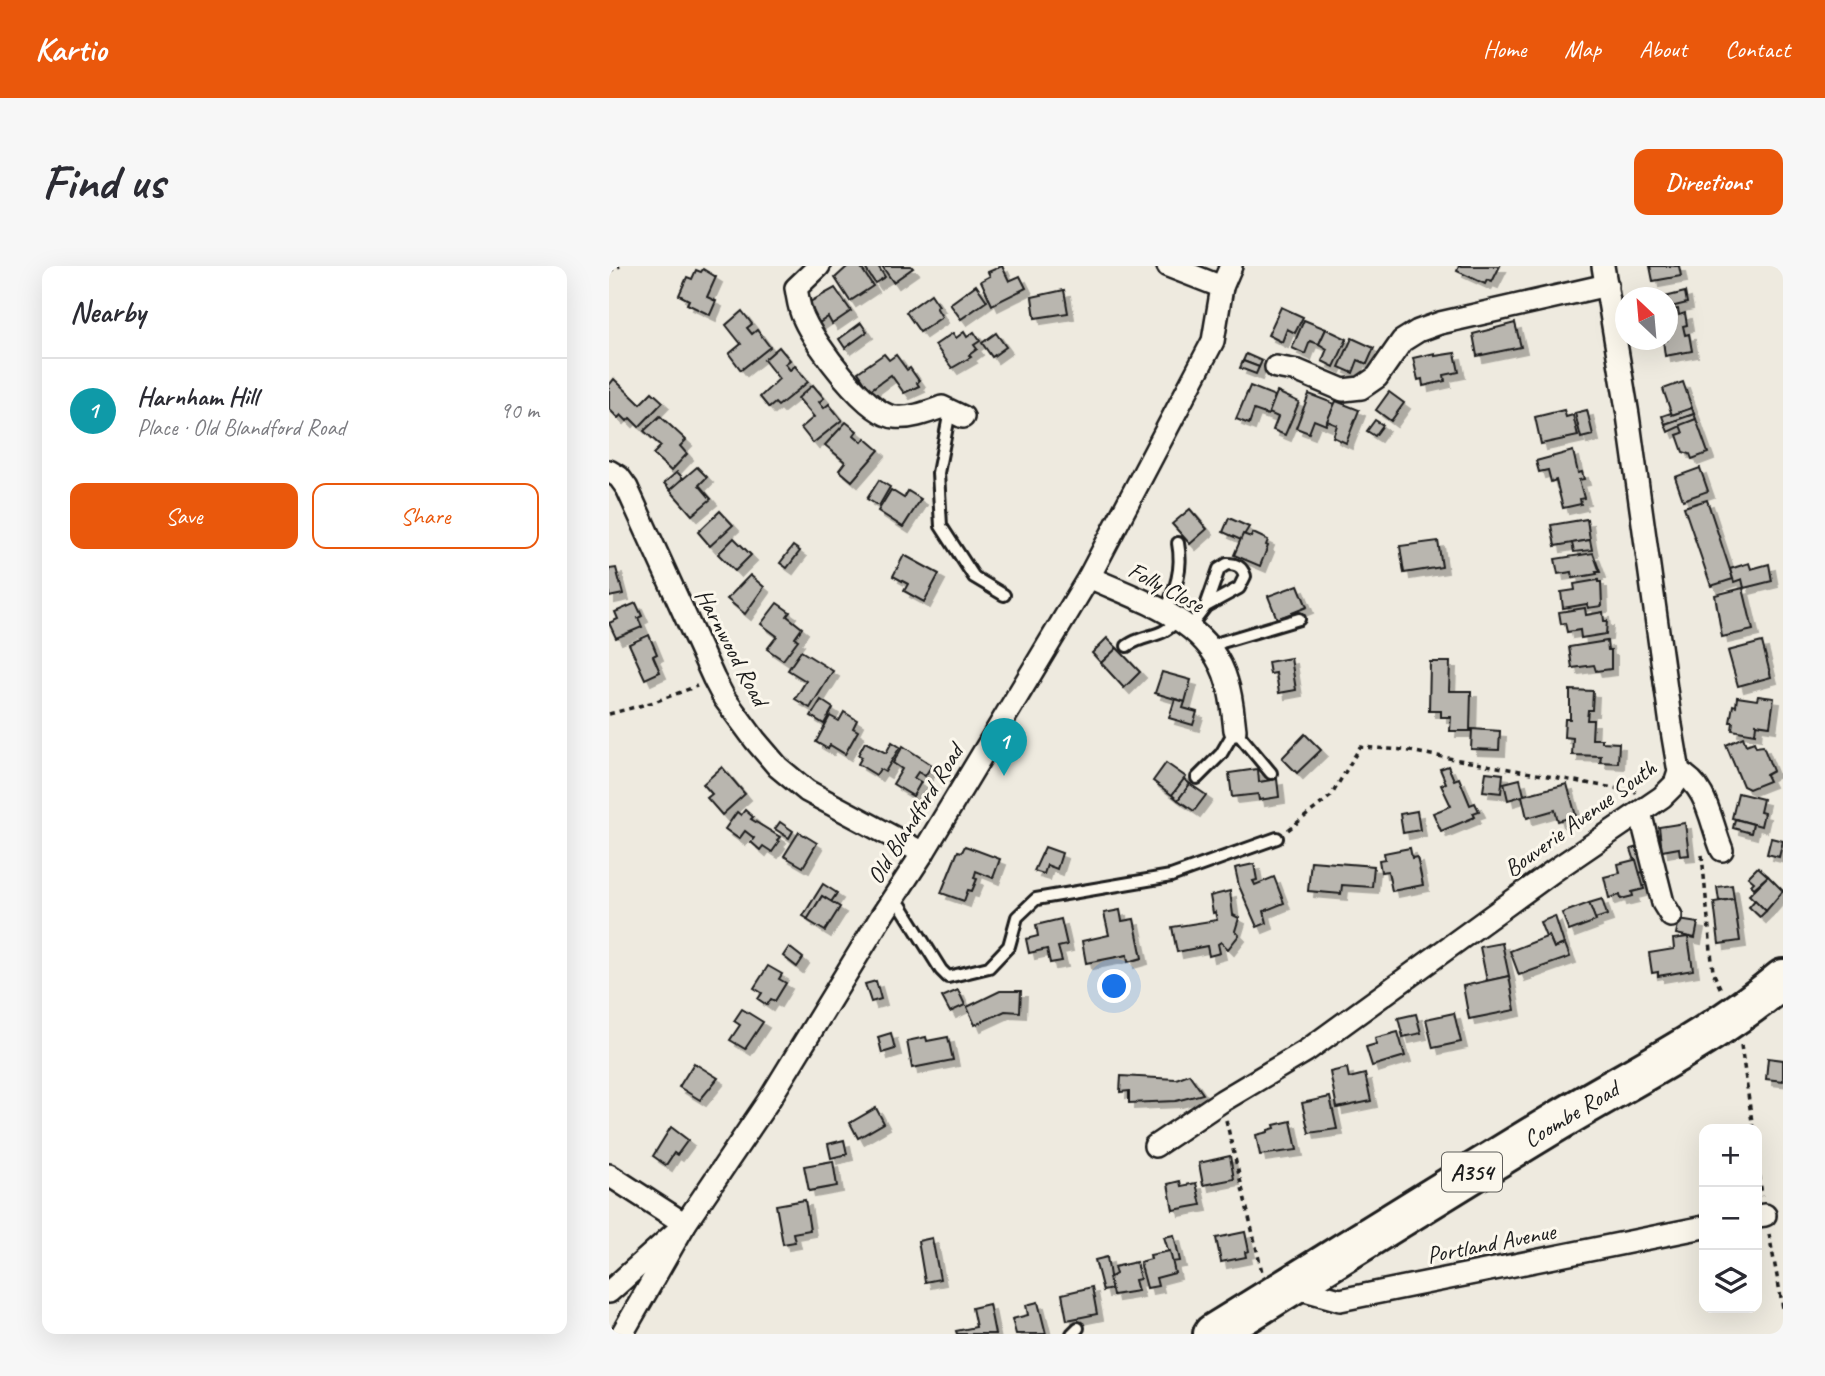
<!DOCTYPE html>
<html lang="en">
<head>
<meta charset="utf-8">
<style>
  body { margin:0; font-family:Caveat,sans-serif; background:#f7f7f7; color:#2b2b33 }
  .controls { position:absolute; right:21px; bottom:21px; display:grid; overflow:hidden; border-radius:14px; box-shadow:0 7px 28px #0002 }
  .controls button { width:63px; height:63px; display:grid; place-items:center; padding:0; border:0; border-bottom:2px solid #e1e1e2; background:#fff; color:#2b2b33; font:35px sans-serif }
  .compass { position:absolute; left:1006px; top:21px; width:63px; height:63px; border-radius:50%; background:#fff; box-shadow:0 7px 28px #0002; rotate:334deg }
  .you { position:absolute; left:506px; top:721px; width:24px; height:24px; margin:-18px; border:5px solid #fff; border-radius:50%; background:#1a73e8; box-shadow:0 0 0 10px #1a73e833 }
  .badge { display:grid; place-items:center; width:46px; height:46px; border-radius:50%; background:#ea580c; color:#fff; font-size:23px; font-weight:700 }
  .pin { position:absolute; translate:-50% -58px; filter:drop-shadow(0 2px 4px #0008) }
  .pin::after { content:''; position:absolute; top:37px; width:24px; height:21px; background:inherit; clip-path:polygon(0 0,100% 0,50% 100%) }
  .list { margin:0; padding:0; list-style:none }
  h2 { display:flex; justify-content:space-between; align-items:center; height:91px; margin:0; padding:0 28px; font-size:30px }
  h2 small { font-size:23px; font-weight:400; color:#7c7c81 }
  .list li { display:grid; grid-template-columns:46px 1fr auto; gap:21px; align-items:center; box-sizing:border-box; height:105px; padding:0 28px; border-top:2px solid #e1e1e2 }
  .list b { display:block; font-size:26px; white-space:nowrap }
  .list p { margin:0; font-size:23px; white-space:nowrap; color:#7c7c81 }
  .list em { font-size:23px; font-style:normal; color:#7c7c81 }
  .actions { display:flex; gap:14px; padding:21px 28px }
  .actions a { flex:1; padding:16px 0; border:2px solid #ea580c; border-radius:14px; text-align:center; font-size:24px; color:#ea580c }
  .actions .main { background:#ea580c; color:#fff }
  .icon { flex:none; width:38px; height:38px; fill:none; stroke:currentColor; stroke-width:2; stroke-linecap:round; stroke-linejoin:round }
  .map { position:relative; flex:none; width:1174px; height:1068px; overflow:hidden; border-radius:14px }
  header { display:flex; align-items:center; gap:42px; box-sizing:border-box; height:98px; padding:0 35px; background:#ea580c; color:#fff }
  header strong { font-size:33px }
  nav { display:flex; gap:38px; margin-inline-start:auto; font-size:24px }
  .intro { display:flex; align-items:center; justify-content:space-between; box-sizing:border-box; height:168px; padding:0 42px }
  h1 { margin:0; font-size:49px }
  .button { padding:18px 32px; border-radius:14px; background:#ea580c; color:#fff; font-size:24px; font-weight:700 }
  main { display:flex; gap:42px; padding:0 42px }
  aside { flex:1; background:#fff; border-radius:14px; box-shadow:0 7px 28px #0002 }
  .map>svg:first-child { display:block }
  .building { fill:#b9b6af; stroke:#1c1c1c; stroke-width:2; filter:url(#shadow) }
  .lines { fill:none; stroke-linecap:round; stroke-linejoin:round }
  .lane-casing { stroke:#1c1c1c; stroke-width:16 }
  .street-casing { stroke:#1c1c1c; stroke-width:26 }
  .highway-casing { stroke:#1c1c1c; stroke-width:44 }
  .path { stroke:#1c1c1c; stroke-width:3.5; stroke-dasharray:5 5; stroke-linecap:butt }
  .lane { stroke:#fbf7ec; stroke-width:10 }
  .street { stroke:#fbf7ec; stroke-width:21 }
  .highway { stroke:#fbf7ec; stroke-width:38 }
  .labels { text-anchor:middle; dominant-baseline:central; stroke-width:6; stroke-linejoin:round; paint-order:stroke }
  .shield { fill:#fbf7ec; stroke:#5f5e5a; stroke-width:2 }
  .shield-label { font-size:23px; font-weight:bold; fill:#1c1c1c }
  .street-label { font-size:24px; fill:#1c1c1c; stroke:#fbf7ec }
</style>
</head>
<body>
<header>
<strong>Kartio</strong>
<nav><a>Home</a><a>Map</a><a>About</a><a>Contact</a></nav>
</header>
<div class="intro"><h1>Find us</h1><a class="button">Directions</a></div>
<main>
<aside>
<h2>Nearby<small></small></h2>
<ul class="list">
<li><span class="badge" style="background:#0f9aa8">1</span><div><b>Harnham Hill</b><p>Place · Old Blandford Road</p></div><em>90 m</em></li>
</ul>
<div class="actions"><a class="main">Save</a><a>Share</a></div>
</aside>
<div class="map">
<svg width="1174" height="1068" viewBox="0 0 1174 1068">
  <defs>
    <filter id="shadow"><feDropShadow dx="6" dy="6" stdDeviation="0" flood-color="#0004"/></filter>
  </defs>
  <rect width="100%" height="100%" fill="#eeeadf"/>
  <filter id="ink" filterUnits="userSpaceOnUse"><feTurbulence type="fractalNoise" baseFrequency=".0143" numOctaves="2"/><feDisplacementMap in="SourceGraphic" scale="14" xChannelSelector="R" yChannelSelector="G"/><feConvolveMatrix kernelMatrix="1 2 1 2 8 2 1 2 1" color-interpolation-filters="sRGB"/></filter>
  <g filter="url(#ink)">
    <g class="building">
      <path d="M239 0H251L264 20 241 35 226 12Z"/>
      <path d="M259 0H269L276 11 266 17 256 2Z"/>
      <path d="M273 0H302L304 2 284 16Z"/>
      <path d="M393 0 400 15 411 10 417 22 383 39 372 15 381 10 379 6Z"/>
      <path d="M850 0H891L883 16 878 14 876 18 848 5Z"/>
      <path d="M1041 0H1070L1072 10 1044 15Z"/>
      <path d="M94 3 107 11 98 31 107 35 101 49 78 38 80 34 70 29 78 11 83 13 87 4 92 6Z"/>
      <path d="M367 19 378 35 352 53 341 38Z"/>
      <path d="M226 22 242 45 223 58 219 51 210 57 197 38Z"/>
      <path d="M455 24 459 47 426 52 423 31Z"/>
      <path d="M1076 26 1078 37 1058 42V32H1052Z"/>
      <path d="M322 28 330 40 327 41 333 51 311 66 297 46Z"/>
      <path d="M672 41 694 51 686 67 678 63 673 76 659 69Z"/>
      <path d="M1069 43 1070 49 1076 47 1078 59 1074 60 1076 69 1080 68 1083 85 1056 90 1054 74H1058V44Z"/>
      <path d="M133 45 143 58 138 62 143 68 148 64 161 81 132 104 120 88 132 78 117 59Z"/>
      <path d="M695 54 717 63 710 78 701 75 696 88 683 82Z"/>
      <path d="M252 57 258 66 236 82 230 73Z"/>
      <path d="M906 57 912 81 868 90 864 68Z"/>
      <path d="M717 63 738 73 725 101 713 95 718 83 710 78Z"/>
      <path d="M355 66 358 71 365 66 371 75 365 79 368 83 360 89 362 91 343 102 326 79 344 67 347 72Z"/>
      <path d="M387 67 397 81 383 91 373 77Z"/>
      <path d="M743 72 765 82 758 98 749 94 744 107 730 101Z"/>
      <path d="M170 81 181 94 176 98 181 104 186 100 199 116 169 140 166 137 160 142 151 131 170 113 155 94Z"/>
      <path d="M826 87V90L846 87 850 106 835 109 836 115 814 120 813 113 809 114 804 92Z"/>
      <path d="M275 88 280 94 287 89 298 104 301 102 310 115 308 117 310 120 295 127 282 109 261 124 249 106Z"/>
      <path d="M637 88 653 95 650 101 634 95Z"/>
      <path d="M634 95 650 101 647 108 631 102Z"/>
      <path d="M5 113 31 138 43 126 54 136 30 161 21 152 18 155 12 149 9 152 0 143V119Z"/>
      <path d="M1074 116 1083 142 1063 149 1054 123Z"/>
      <path d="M204 119 215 132 210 136 215 142 220 138 233 154 204 177 192 162 205 151 189 132Z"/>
      <path d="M641 120 666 130 659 149 645 144 640 158 627 153Z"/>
      <path d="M668 126 690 136 676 169 664 164 669 151 660 147Z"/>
      <path d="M780 126 795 137 782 155 767 144Z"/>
      <path d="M700 128 726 138 717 159 705 154 700 167 687 162Z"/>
      <path d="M727 135 750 144 737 177 724 171 728 159 718 155Z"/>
      <path d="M1083 142 1085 148 1056 158 1053 150 1062 147 1063 149Z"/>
      <path d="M955 144 957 151 964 149 969 170 932 178 926 151Z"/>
      <path d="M978 144 984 169 972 172 966 147Z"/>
      <path d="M1085 148 1087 153 1059 166 1056 158Z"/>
      <path d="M51 150 77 174 71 180 78 188 62 205 44 188 52 180 35 165Z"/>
      <path d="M1087 153 1099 187 1083 193 1081 188 1074 186 1068 169 1074 167 1071 159Z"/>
      <path d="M766 154 774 159 766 170 758 165Z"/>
      <path d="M237 156 248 165 245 169 253 176 256 172 270 184 243 215 230 204 236 196 216 179Z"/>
      <path d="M964 185 969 207 973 206 975 213 970 214 975 232 971 233 972 238 954 242 947 214 942 216 939 204 930 206 927 195Z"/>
      <path d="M88 201 98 211 90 219 102 233 83 249 61 224Z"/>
      <path d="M1091 202 1099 225 1074 234 1066 211Z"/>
      <path d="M68 206 74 212 61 224 55 217Z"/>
      <path d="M270 214 281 221 270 240 258 233Z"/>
      <path d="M282 224 295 232 299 225 312 233 294 261 269 245Z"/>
      <path d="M1098 234 1124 313 1102 320 1075 241Z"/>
      <path d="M581 243 598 263 581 278 563 258Z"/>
      <path d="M111 245 124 259 101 280 89 266Z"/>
      <path d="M620 252 640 261 632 274 614 266Z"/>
      <path d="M978 253 981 274 946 280 942 259Z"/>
      <path d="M644 267 659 274 657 279 659 280 651 300 625 289 634 268 642 271Z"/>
      <path d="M125 272 142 289 126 305 109 288Z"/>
      <path d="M981 274 983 284 965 286 963 277Z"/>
      <path d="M829 275 833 301 795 307 791 280Z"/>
      <path d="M184 280 191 285 178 302 171 297Z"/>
      <path d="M984 287 991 306H987L988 308 964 312 963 306 949 308 946 293Z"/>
      <path d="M295 289 330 308 315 336 295 325 299 318 284 310Z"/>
      <path d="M1140 297 1142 303 1160 298 1163 315 1135 322 1133 313 1125 316 1121 303Z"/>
      <path d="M7 302 14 328 0 331V303Z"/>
      <path d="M141 309 155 321 136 348 118 333Z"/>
      <path d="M989 314V316H992L993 340 979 342 978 338 954 342 952 326 966 324 965 318Z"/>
      <path d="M689 319 698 341 668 353 659 330Z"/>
      <path d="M1134 322 1144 364 1113 371 1106 329Z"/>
      <path d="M27 337 33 350 29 352 33 361 7 372 0 357 9 353 6 346Z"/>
      <path d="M168 337 181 346 178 350 193 362 186 372 189 374 174 394 158 383 168 370 152 358Z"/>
      <path d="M976 342 977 349 994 346 995 355H998L997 368 972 372 971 364 958 366 956 357 952 358 950 346Z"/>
      <path d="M40 369 48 388 44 390 51 406 36 413 20 378Z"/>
      <path d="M498 372 508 382 492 397 483 387Z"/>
      <path d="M998 375 999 384H1002V403L987 405 985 399 963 402 960 381Z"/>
      <path d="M1153 376 1162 411 1129 420 1119 385Z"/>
      <path d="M508 382 531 406 515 422 492 397Z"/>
      <path d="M192 385 224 405 201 442 186 433 197 415 179 404Z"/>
      <path d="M682 392 687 424 670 427 667 407 661 408 659 396Z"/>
      <path d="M821 396H841L840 425H862L861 465H841L842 451H832V445H820Z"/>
      <path d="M553 406 582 414 576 436 546 427Z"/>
      <path d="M961 424 984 425 983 444H979L978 454H984L983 473H993V476L1010 477 1009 497 991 496 992 490 963 489 964 472 955 471 956 453H961Z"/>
      <path d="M1149 430 1165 432 1161 460 1147 458 1146 468 1123 464 1124 456H1121L1124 439 1127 440 1128 431 1148 434Z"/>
      <path d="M566 433 576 436 574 442 588 446 584 459 560 452Z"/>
      <path d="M212 434 224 442 215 458 202 450Z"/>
      <path d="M235 446 248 454 244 462 249 465 236 488 221 479 219 483 207 476 221 450 230 455Z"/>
      <path d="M863 463 891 465 890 484 862 483Z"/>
      <path d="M696 468 712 484 688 507 673 492Z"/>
      <path d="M1134 471 1137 479 1145 476 1147 481 1154 480 1164 505 1157 509 1160 515 1140 523 1134 520 1117 479Z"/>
      <path d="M256 476 277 487 283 476 291 481 276 506 271 503 267 509 249 498 253 491 249 489Z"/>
      <path d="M294 480 323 499 316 510 309 506 305 512 312 516 304 530 284 518 293 503 284 497Z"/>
      <path d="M557 497 577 511 563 529 544 515Z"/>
      <path d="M839 500 845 514 850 512 861 539 866 537 870 545 864 547 866 551 832 565 824 547 842 540 832 519 837 517 831 503Z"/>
      <path d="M113 501 136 528 113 549 98 532 103 528 94 518Z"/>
      <path d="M649 503 650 516 668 513 670 531 650 534 649 528 623 531 620 507Z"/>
      <path d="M877 506 894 508 892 527 874 525Z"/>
      <path d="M575 513 581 518 569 534 563 529Z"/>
      <path d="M911 513 915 529 958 518 967 550 949 555 946 544 918 552 913 530 899 534 895 517Z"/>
      <path d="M581 518 597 529 585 545 569 534Z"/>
      <path d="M1129 527 1154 533 1151 546 1155 547 1152 560 1123 552Z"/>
      <path d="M136 544 144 551 142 553 171 571 168 574 170 576 163 586 154 580 151 584 142 576 145 572 136 565 130 573 116 563 128 546 132 549Z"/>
      <path d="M808 545 811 564 794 567 791 548Z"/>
      <path d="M1126 553 1144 558 1142 567 1124 562Z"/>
      <path d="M171 556 184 565 180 572 166 563Z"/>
      <path d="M1076 557 1080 589 1071 590 1070 582 1053 585 1050 561Z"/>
      <path d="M190 566 208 577 194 601 175 590Z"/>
      <path d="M1162 572 1174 575 1170 591 1158 588Z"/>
      <path d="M356 580 391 593 384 612 367 605 365 612 368 613 363 625 359 624 355 635 332 627 349 585 353 586Z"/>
      <path d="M1032 580 1038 605 1030 607 1022 583Z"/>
      <path d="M436 581 453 587 448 603 438 599 435 608 425 605Z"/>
      <path d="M801 582 803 592 808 591 814 619 783 625 779 605 772 606 770 594 776 593 775 587Z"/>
      <path d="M1025 594H1027L1035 623 1023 626 1024 630 1012 633 1011 629 1000 632 995 611 1011 607 1009 598Z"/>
      <path d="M702 595 765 600 763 621 733 619 732 628 699 625Z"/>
      <path d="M645 598 648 614 644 615 646 619 665 611 675 637 655 645 658 657 648 661 630 620 626 602Z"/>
      <path d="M1149 601 1159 610 1145 622 1142 619 1145 616 1139 611Z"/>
      <path d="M1159 610 1174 625 1157 645 1140 629Z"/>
      <path d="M214 618 228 627 222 636 213 630 199 653 194 650Z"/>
      <path d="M1123 619 1125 633 1110 635 1108 621Z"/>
      <path d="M621 625 624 649 630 652 626 665 630 669 619 683 612 676 609 678 611 687 600 690 598 680 568 686 563 661 608 654 606 646 604 647 601 630Z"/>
      <path d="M213 630 231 641 216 665 198 654Z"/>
      <path d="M993 633 998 649 986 653 980 637Z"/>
      <path d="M1125 633 1131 675 1110 678 1105 636Z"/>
      <path d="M1146 634 1157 645 1151 651 1140 641Z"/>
      <path d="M980 637 987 655 960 665 953 647Z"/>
      <path d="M511 644 513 655 525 653 533 692 519 696 518 689 477 697 473 675 500 669 495 647Z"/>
      <path d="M946 650 955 678 945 682 940 670 937 671 931 656Z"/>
      <path d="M452 653 458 679 449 681 453 695 441 697 438 683 420 687 417 673 429 670 427 659Z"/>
      <path d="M1070 654 1089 657 1086 672 1067 668Z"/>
      <path d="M940 670 945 682 956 678 961 691 910 709 901 685Z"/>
      <path d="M1079 671 1084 704 1049 710V706L1043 707 1040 687 1065 683 1064 673Z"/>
      <path d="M893 677 900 710 878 715 871 681Z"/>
      <path d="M180 681 194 692 188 701 174 690Z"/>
      <path d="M159 700 173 708 170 713 177 717 166 735 162 733 158 739 149 733 153 727 145 722Z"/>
      <path d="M900 710 906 744 860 753 854 720Z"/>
      <path d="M267 715 272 733 262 736 256 718Z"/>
      <path d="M349 724 356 739 341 746 333 731Z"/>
      <path d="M391 725H412L411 746 396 745 366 759 358 741Z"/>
      <path d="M133 743 154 756 136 783 121 774 131 759 125 755Z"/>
      <path d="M845 747 852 776 824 782 817 753Z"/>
      <path d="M807 748 812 767 794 771 789 752Z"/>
      <path d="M789 766 796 790 763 800 757 781 767 778 766 772Z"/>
      <path d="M282 767 286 783 273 787 269 771Z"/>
      <path d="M317 771 318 775 339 771 344 794 303 802 298 775Z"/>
      <path d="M1159 792 1174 794V815L1157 813Z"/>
      <path d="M85 797 109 812 91 834 70 821Z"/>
      <path d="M738 802 740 812 756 808 762 835 728 842 721 806Z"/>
      <path d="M580 808 594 828 567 835 520 837V825L511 826 512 810 567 813Z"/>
      <path d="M721 831 728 863 700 867 693 837Z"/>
      <path d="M267 842 275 857 249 872 241 857Z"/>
      <path d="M682 855 688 884 651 889 647 869 659 866V864L666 862 665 859Z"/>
      <path d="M62 861 79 874 68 889 65 887 57 899 44 890Z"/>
      <path d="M235 874 238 888 222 892 219 878Z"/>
      <path d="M621 890 625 913 594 919 590 897Z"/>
      <path d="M224 895 228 920 200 925 195 900Z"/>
      <path d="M571 915 572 920 587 917 592 939 564 944 559 918Z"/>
      <path d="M196 934 201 964 184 967 186 976 174 978 167 939Z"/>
      <path d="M636 966 640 985 636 986 637 991 612 996 607 972Z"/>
      <path d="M565 969 571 995 563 996 555 971Z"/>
      <path d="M323 972 331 1013 316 1016 309 975Z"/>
      <path d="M561 985 566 1007 547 1012 549 1020 538 1022 531 996 542 993 541 989Z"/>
      <path d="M498 991 503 1023 494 1025 486 994Z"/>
      <path d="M527 996 531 1013 526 1014 529 1025 504 1029 500 1012 507 1008 505 1001Z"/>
      <path d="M483 1021 488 1048 458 1054 453 1028Z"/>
      <path d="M429 1036 437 1068H407L403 1053 419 1049 417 1039Z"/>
      <path d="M380 1038 386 1068H348L347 1065 367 1061 363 1042Z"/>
    </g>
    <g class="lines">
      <defs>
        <g id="lane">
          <path d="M341 145 329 207 332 260 365 311 395 329"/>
          <path d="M556 346C567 322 574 303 569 277"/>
          <path d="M581 361 597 340 610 303 618 298C628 298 633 301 636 310L630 322 597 340"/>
          <path d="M518 380C536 367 555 373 568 353"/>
          <path d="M602 383 613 376 690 353"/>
          <path d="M588 512 612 488 626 464 662 507"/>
          <path d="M284 633 292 640 332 704 339 711 380 701 400 680 408 651 427 633 562 610 668 572"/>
          <path d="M463 1068 469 1062"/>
        </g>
        <g id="street">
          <path d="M210 0 187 22C189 32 190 44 195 53 206 78 258 149 286 151 301 153 319 146 333 141L354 151"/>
          <path d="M559 0 613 21"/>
          <path d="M667 101 689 105 734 124 752 122 768 111 793 75 809 65 831 57 998 19"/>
          <path d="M0 205 10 211 18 222 105 413 115 432 146 474 169 501 198 525 314 587"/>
          <path d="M480 311C532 335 601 354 618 416 623 431 624 448 626 464"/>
          <path d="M1070 506C1099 520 1101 556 1113 584"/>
          <path d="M1031 546 1054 637 1062 650"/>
          <path d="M546 880 613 835 697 785 946 604 1053 531 1066 518 1070 506 1062 459 1019 149 994 0"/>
          <path d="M0 909 76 958 0 1026"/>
          <path d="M1148 950 1156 949"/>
          <path d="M681 1020 731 1034 1095 961"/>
          <path d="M13 1068 76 958 160 834 272 651 314 587 480 311 604 75 613 21 622 0"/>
        </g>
        <path id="highway" d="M604 1068C719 997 833 925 949 855 1024 810 1106 770 1174 713"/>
      </defs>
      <use href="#lane" class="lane-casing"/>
      <use href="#street" class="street-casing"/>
      <use href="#highway" class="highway-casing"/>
      <g class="path">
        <path d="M0 5 11 0"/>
        <path d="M0 448 45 436 88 420"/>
        <path d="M679 564 722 530 751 481 795 484 1027 526"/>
        <path d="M1093 589 1104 706 1113 726"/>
        <path d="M1132 779 1144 863"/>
        <path d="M617 854 653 1006"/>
        <path d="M1148 890 1153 930"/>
        <path d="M1160 968 1174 1042"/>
      </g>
      <use href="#lane" class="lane"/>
      <use href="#street" class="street"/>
      <use href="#highway" class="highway"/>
    </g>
  </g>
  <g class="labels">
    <rect class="shield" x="833" y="886.5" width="60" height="39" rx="5"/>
    <g class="shield-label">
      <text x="863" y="906">A354</text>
    </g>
    <g class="street-label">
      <text transform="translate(557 321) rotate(28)">Folly Close</text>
      <text transform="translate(123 381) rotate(62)">Harnwood Road</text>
      <text transform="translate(306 548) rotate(-58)">Old Blandford Road</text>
      <text transform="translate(971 552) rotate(-36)">Bouverie Avenue South</text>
      <text transform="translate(962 848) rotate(-31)">Coombe Road</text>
      <text transform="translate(882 977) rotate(-11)">Portland Avenue</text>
    </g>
  </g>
</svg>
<div class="controls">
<button>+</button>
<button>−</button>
<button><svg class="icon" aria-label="layers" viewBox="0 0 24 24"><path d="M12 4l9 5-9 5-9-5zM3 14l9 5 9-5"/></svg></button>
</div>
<svg class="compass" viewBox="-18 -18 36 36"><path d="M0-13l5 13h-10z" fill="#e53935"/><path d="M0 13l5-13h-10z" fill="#7c7c81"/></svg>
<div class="you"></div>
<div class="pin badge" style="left:395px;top:510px;background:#0f9aa8">1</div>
</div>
</main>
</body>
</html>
